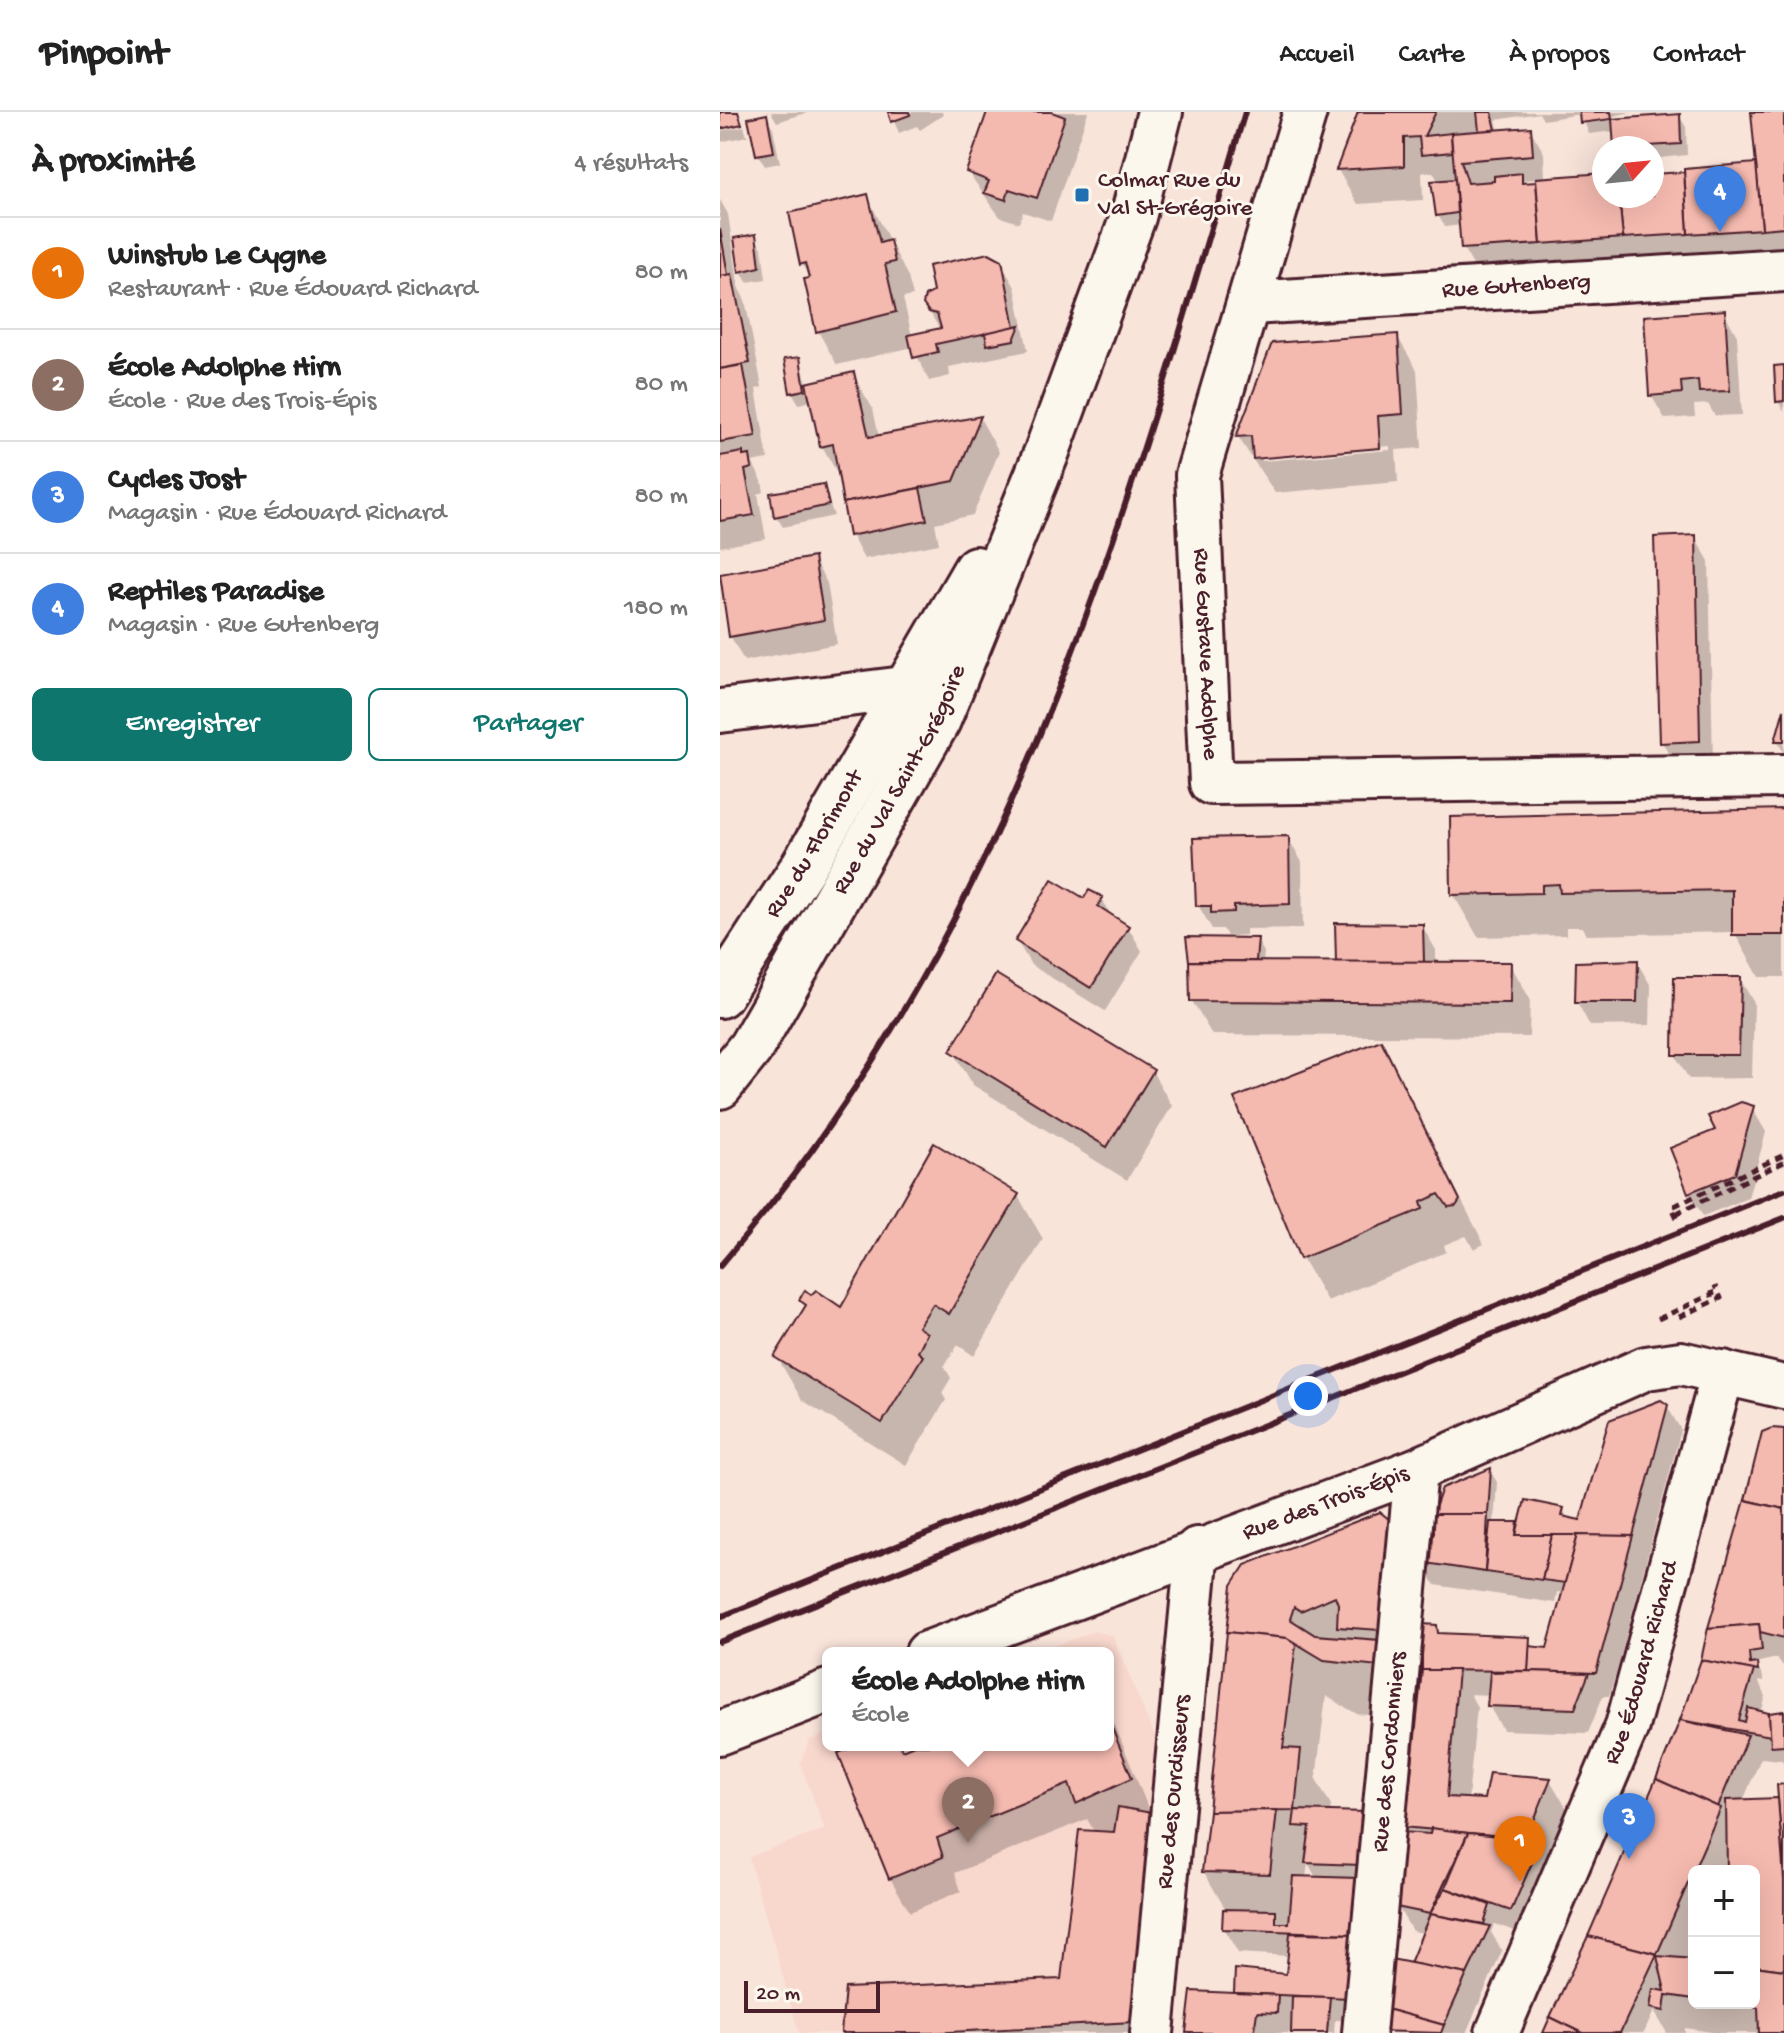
<!DOCTYPE html>
<html lang="fr">
<head>
<meta charset="utf-8">
<style>
  body { margin:0; font-family:"Gochi Hand",sans-serif; background:#f6f6f6; color:#222 }
  .controls { position:absolute; right:24px; bottom:24px; display:grid; overflow:hidden; border-radius:12px; box-shadow:0 8px 32px #0002 }
  .controls button { width:72px; height:72px; display:grid; place-items:center; padding:0; border:0; border-bottom:2px solid #e0e0e0; background:#fff; color:#222; font:40px sans-serif }
  .compass { position:absolute; left:872px; top:24px; width:72px; height:72px; border-radius:50%; background:#fff; box-shadow:0 8px 32px #0002; rotate:63deg }
  .scale { position:absolute; left:24px; bottom:20px; width:136px; box-sizing:border-box; padding-left:8px; border:4px solid #4a1f2b; border-top:0; font-size:22px; line-height:28px; white-space:nowrap; color:#4a1f2b; -webkit-text-stroke:6px #fbf7ec; paint-order:stroke }
  .you { position:absolute; left:588px; top:1284px; width:28px; height:28px; margin:-20px; border:6px solid #fff; border-radius:50%; background:#1a73e8; box-shadow:0 0 0 12px #1a73e833 }
  .badge { display:grid; place-items:center; width:52px; height:52px; border-radius:50%; background:#0f766e; color:#fff; font-size:26px; font-weight:700 }
  .pin { position:absolute; translate:-50% -66px; filter:drop-shadow(0 2px 4px #0008) }
  .pin::after { content:''; position:absolute; top:42px; width:28px; height:24px; background:inherit; clip-path:polygon(0 0,100% 0,50% 100%) }
  .popup { position:absolute; left:102px; top:1535px; width:292px; height:104px; box-sizing:border-box; display:grid; place-content:center; border-radius:12px; background:#fff; filter:drop-shadow(0 2px 6px #0005); font-size:26px; white-space:nowrap; color:#767676 }
  .popup b { font-size:30px; color:#222 }
  .popup::after { content:''; position:absolute; left:50%; top:100%; margin-left:-16px; border:16px solid transparent; border-top-color:#fff }
  .list { margin:0; padding:0; list-style:none }
  h2 { display:flex; justify-content:space-between; align-items:center; height:104px; margin:0; padding:0 32px; font-size:34px }
  h2 small { font-size:26px; font-weight:400; color:#767676 }
  .list li { display:grid; grid-template-columns:52px 1fr auto; gap:24px; align-items:center; box-sizing:border-box; height:112px; padding:0 32px; border-top:2px solid #e0e0e0 }
  .list b { display:block; font-size:30px; white-space:nowrap }
  .list p { margin:0; font-size:26px; white-space:nowrap; color:#767676 }
  .list em { font-size:26px; font-style:normal; color:#767676 }
  .actions { display:flex; gap:16px; padding:24px 32px }
  .actions a { flex:1; padding:18px 0; border:2px solid #0f766e; border-radius:12px; text-align:center; font-size:28px; color:#0f766e }
  .actions .main { background:#0f766e; color:#fff }
  .map { position:relative; flex:none; width:1064px; height:1921px; overflow:hidden }
  header { display:flex; align-items:center; gap:48px; box-sizing:border-box; height:112px; padding:0 40px; background:#fff; border-bottom:2px solid #e0e0e0 }
  header strong { font-size:38px }
  nav { display:flex; gap:44px; margin-inline-start:auto; font-size:28px }
  main { display:flex }
  aside { flex:1; background:#fff }
  .map>svg:first-child { display:block }
  .built { fill:#f8d7cd }
  .shadow { fill:#0003; fill-rule:evenodd }
  .building { fill:#f4b9af; stroke:#4a1f2b; stroke-width:2 }
  .lines { fill:none; stroke-linecap:round; stroke-linejoin:round }
  .street-casing { stroke:#4a1f2b; stroke-width:48 }
  .secondary-casing { stroke:#4a1f2b; stroke-width:50 }
  .path { stroke:#4a1f2b; stroke-width:5; stroke-dasharray:8 6; stroke-linecap:butt }
  .street { stroke:#fbf7ec; stroke-width:42 }
  .secondary { stroke:#fbf7ec; stroke-width:44 }
  .rail { stroke:#4a1f2b; stroke-width:6 }
  .poi-dot { fill:#1f6fb2; stroke:#fbf7ec; stroke-width:3 }
  .labels { text-anchor:middle; dominant-baseline:central; stroke-width:6; stroke-linejoin:round; paint-order:stroke }
  .poi-label { font-size:24px; fill:#4a1f2b; stroke:#fbf7ec; text-anchor:start }
  .street-label { font-size:24px; fill:#4a1f2b; stroke:#fbf7ec }
</style>
</head>
<body>
<header>
<strong>Pinpoint</strong>
<nav><a>Accueil</a><a>Carte</a><a>À propos</a><a>Contact</a></nav>
</header>
<main>
<aside>
<h2>À proximité<small>4 résultats</small></h2>
<ul class="list">
<li><span class="badge" style="background:#e8710a">1</span><div><b>Winstub Le Cygne</b><p>Restaurant · Rue Édouard Richard</p></div><em>80 m</em></li>
<li><span class="badge" style="background:#8d6e63">2</span><div><b>École Adolphe Hirn</b><p>École · Rue des Trois-Épis</p></div><em>80 m</em></li>
<li><span class="badge" style="background:#3f7fe0">3</span><div><b>Cycles Jost</b><p>Magasin · Rue Édouard Richard</p></div><em>80 m</em></li>
<li><span class="badge" style="background:#3f7fe0">4</span><div><b>Reptiles Paradise</b><p>Magasin · Rue Gutenberg</p></div><em>180 m</em></li>
</ul>
<div class="actions"><a class="main">Enregistrer</a><a>Partager</a></div>
</aside>
<div class="map">
<svg width="1064" height="1921" viewBox="0 0 1064 1921">
  <rect width="100%" height="100%" fill="#f9e4da"/>
  <filter id="ink" filterUnits="userSpaceOnUse"><feTurbulence type="fractalNoise" baseFrequency=".0125" numOctaves="2"/><feDisplacementMap in="SourceGraphic" scale="16" xChannelSelector="R" yChannelSelector="G"/><feConvolveMatrix kernelMatrix="1 2 1 2 8 2 1 2 1" color-interpolation-filters="sRGB"/></filter>
  <g filter="url(#ink)">
    <path class="built" d="M374 1519 393 1524 438 1633 413 1910 212 1921H79L29 1745 105 1717 80 1651 90 1628 108 1621V1633H388V1541H317Z"/>
    <g class="shadow">
      <path d="M51 0H89L57 10Z"/>
      <path d="M170 0H222L223 3 200 18 197 14 179 21Z"/>
      <path d="M269 0H368L331 109 303 100 299 111 280 105 248 60Z"/>
      <path d="M640 0H912L893 4 896 9 959 4 966 15 967 43 932 47V36H896L895 19 869 22 861 2 823 8 819 1 776 8 779 19 810 17 824 41 825 67 884 63V84H932V64L1038 53 1033 0H1064V151L757 160 743 136 741 113 725 115 718 103 719 70 713 60H702L703 88 638 92 618 58ZM818 67 819 72 806 73 804 68Z"/>
      <path d="M46 4 53 16 60 51 45 54 38 43Z"/>
      <path d="M24 14 27 24 0 30V19Z"/>
      <path d="M147 84 188 165 193 184 183 186 192 224 220 218 205 192 280 150 295 175 308 239 229 255 230 264 209 269 193 235 117 253 98 219 91 168 82 152Z"/>
      <path d="M0 88 8 102 19 177 25 188 42 275 36 277 48 347 32 350 42 369 44 380 38 382 46 427 0 435Z"/>
      <path d="M35 124 42 136 46 167 27 170 21 159Z"/>
      <path d="M1004 200 1017 224 1022 303 995 304 988 292 974 293 975 305 945 307 931 283Z"/>
      <path d="M677 224 697 258 702 336 676 338 678 370 555 381 518 325 553 233ZM670 334V338L542 349V345Z"/>
      <path d="M79 247 88 273 133 263 153 297 159 325 260 306 279 340 253 403 215 411 219 432 144 447 131 423 121 368 102 334 92 289 79 292 72 280Z"/>
      <path d="M1064 255V300L1058 289Z"/>
      <path d="M103 374 114 404 63 415 56 404Z"/>
      <path d="M975 425 989 449 993 652 956 654 942 630Z"/>
      <path d="M93 447 107 471 117 532 24 549 11 525 0 464Z"/>
      <path d="M1064 604V641L1057 628Z"/>
      <path d="M1064 699V865H1039L1014 820 867 823 862 815H846V823L758 825 733 782Z"/>
      <path d="M568 726 582 750 583 816 526 817V823L507 824 503 817H492L478 793Z"/>
      <path d="M382 787 392 805 408 815 422 839 385 899 311 853 297 829 365 789Z"/>
      <path d="M702 814 716 838V852H790L810 887 809 925 492 923 472 889 471 849 537 828 544 840 543 852H620Z"/>
      <path d="M917 850 931 874 930 913 870 914 857 890Z"/>
      <path d="M1020 867 1034 891 1032 966 969 967 955 943Z"/>
      <path d="M660 930 764 1132 754 1137 746 1124 724 1133 726 1140 607 1189 582 1146 517 987Z"/>
      <path d="M233 939 432 959 452 994 407 1068 253 973Z"/>
      <path d="M1032 996 1046 1020 1028 1086 983 1104 969 1080 997 1019Z"/>
      <path d="M298 1084 323 1127 254 1244 238 1233 224 1254 231 1266 222 1281 226 1288 186 1353 82 1288 57 1245 86 1196 82 1188 121 1198Z"/>
      <path d="M947 1294 961 1318 897 1558 889 1584H883L868 1621 783 1618 769 1594 770 1583 750 1582 757 1595 748 1688 766 1690 830 1668 850 1702 804 1822 774 1812 771 1820 782 1839 746 1921H659L704 1821 692 1819 678 1795 689 1723 684 1715 715 1515 721 1524 808 1527 814 1536 829 1538 844 1481 837 1480 835 1491 715 1473 701 1449 716 1421 770 1359 777 1370 774 1412H800L843 1398 849 1408 861 1411Z"/>
      <path d="M1064 1319V1555L1057 1546 1035 1551 1043 1565V1570L1038 1569 1046 1584 1041 1601H1064V1652L1062 1648 1041 1646 1023 1689 1060 1688 1064 1674V1921H997L965 1916V1921H947L934 1899 924 1921H825L938 1667ZM974 1759H1034V1891H974V1849L968 1848 974 1835ZM933 1832 941 1846H937L930 1834Z"/>
      <path d="M669 1410 700 1464 689 1607 637 1602 606 1584 596 1667 611 1693 610 1701 645 1702 642 1909 615 1908 614 1921H469L516 1883 568 1864 570 1844 518 1841 504 1817 507 1800 484 1760 514 1473ZM588 1751 597 1767 586 1766Z"/>
      <path d="M388 1596 430 1701 434 1921H123L343 1869 375 1721 367 1707 235 1761 241 1779 190 1800 170 1766 143 1633H180L184 1639 199 1633H388Z"/>
    </g>
    <g class="building">
      <path d="M0 0H18L22 12 0 17Z"/>
      <path d="M168 0H189L190 3 171 10Z"/>
      <path d="M267 0H332L345 5 317 86 289 77 286 88 264 81 269 69 246 60Z"/>
      <path d="M638 0H716L704 24 731 21 732 40 701 43 699 25 684 26V54L616 58Z"/>
      <path d="M757 0H772L776 18 759 19Z"/>
      <path d="M859 0H891L892 7 860 11Z"/>
      <path d="M1031 0H1064V115L1042 117Z"/>
      <path d="M47 2 54 40 36 43 28 6Z"/>
      <path d="M960 2 961 32 894 36 892 7Z"/>
      <path d="M811 15 813 43 741 49 748 71 774 69V64L802 61V71L816 70 821 132 741 137 731 21Z"/>
      <path d="M1036 51 1042 117 968 122 964 57Z"/>
      <path d="M964 60 968 122 903 126 899 84H932V62Z"/>
      <path d="M884 61V84H899L903 126 821 132 816 66Z"/>
      <path d="M735 67 737 101 716 104 711 69Z"/>
      <path d="M148 82 160 131 170 128 175 150 165 152 176 200 96 220 84 167 89 166 85 151 80 153 69 101Z"/>
      <path d="M0 117 8 163 0 164Z"/>
      <path d="M36 122 40 155 19 160 14 126Z"/>
      <path d="M269 141 282 148 295 215 216 232 218 240 193 246 188 223 221 216 217 202 209 200 203 192 205 184 213 180 208 154Z"/>
      <path d="M12 162 30 251 0 257V164Z"/>
      <path d="M1005 198 1010 279 979 280 978 268 961 270 962 281 929 284 924 204Z"/>
      <path d="M300 213 294 228 267 233 265 221Z"/>
      <path d="M678 222 683 302 658 304 660 336 533 347 531 324 516 325 552 231Z"/>
      <path d="M80 245 85 278 70 281 64 247Z"/>
      <path d="M23 253 36 324 0 330V257Z"/>
      <path d="M1064 253V289L1056 290 1054 254Z"/>
      <path d="M134 260 149 325 261 304 234 369 123 391 113 332 100 335 86 271Z"/>
      <path d="M23 340V344L30 343 32 356 25 358 34 403 0 409V344Z"/>
      <path d="M104 372 109 393 54 405 50 381Z"/>
      <path d="M200 376 207 408 129 424 123 391Z"/>
      <path d="M976 423 980 629 940 631 934 425Z"/>
      <path d="M94 445 104 508 9 525 0 462Z"/>
      <path d="M1064 597V629H1055Z"/>
      <path d="M1064 697V823H1012V778L840 781 839 772 822 773V781L731 783 730 705Z"/>
      <path d="M569 724 570 792 514 794V800L491 801V794H476L473 726Z"/>
      <path d="M332 767 364 786 369 778 383 785 378 794 409 814 371 876 295 829Z"/>
      <path d="M615 811 703 812 704 850H616Z"/>
      <path d="M466 825 538 826 536 849H469Z"/>
      <path d="M918 848 917 890H855L856 850Z"/>
      <path d="M469 849 791 850 790 891 470 889Z"/>
      <path d="M276 862 434 958 387 1035 230 939Z"/>
      <path d="M954 865H1021L1019 943H953Z"/>
      <path d="M661 928 740 1088 736 1094 728 1095 719 1082 701 1090 703 1097 580 1147 514 986Z"/>
      <path d="M1021 990 1034 994 1015 1062 968 1081 950 1036 995 1018 988 1004Z"/>
      <path d="M214 1031 299 1082 229 1202 213 1192 198 1215 207 1221 198 1240 203 1244 162 1311 54 1245 86 1193 79 1188 85 1178 91 1183 96 1178 121 1195Z"/>
      <path d="M941 1288 948 1293 913 1424 796 1423 805 1388 844 1396 842 1404 860 1408 889 1308Z"/>
      <path d="M1052 1316 1064 1317V1397L1025 1388 1042 1320Z"/>
      <path d="M771 1356 768 1402H713L722 1376Z"/>
      <path d="M1025 1388 1064 1397V1526L1040 1520 1039 1512 988 1516Z"/>
      <path d="M660 1400 670 1408 660 1518 617 1515 618 1492 615 1484 581 1499 574 1495 570 1507 595 1523 660 1528 658 1554 604 1548 567 1526 507 1520 512 1473 525 1453Z"/>
      <path d="M713 1402H768L765 1460 699 1450 700 1420H714Z"/>
      <path d="M770 1410H798L796 1423H832L822 1468 765 1460Z"/>
      <path d="M832 1423H858L845 1471 822 1468Z"/>
      <path d="M858 1423 913 1424 876 1561 808 1559 809 1534 827 1536Z"/>
      <path d="M702 1512 717 1513 718 1521 810 1525 808 1559 702 1558Z"/>
      <path d="M1039 1512 1042 1538 1029 1540 1030 1552 1037 1551 1038 1559 981 1548 988 1516Z"/>
      <path d="M507 1520 567 1526 576 1532 563 1636 581 1637 575 1698 489 1699Z"/>
      <path d="M981 1548 1034 1558 1019 1608 1025 1610 1028 1596 1049 1601 1051 1624 960 1608Z"/>
      <path d="M702 1558H738L727 1685 764 1687 769 1661 831 1666 807 1726 682 1715 685 1680 689 1681Z"/>
      <path d="M770 1560 808 1559 869 1561 855 1597 767 1594Z"/>
      <path d="M1064 1599V1633L1051 1634 1049 1601Z"/>
      <path d="M388 1606 412 1666 356 1692 349 1672 217 1726 223 1745 169 1767 118 1641 138 1633H180L182 1638 194 1633H388Z"/>
      <path d="M960 1608 1028 1623 998 1695 936 1667Z"/>
      <path d="M936 1667 1001 1696 937 1842 868 1824Z"/>
      <path d="M1064 1672V1768L1057 1673Z"/>
      <path d="M1058 1686 1064 1768V1858L1034 1854V1759H1007L1006 1688Z"/>
      <path d="M398 1695 432 1701 413 1910 212 1921H121L125 1876 341 1867 359 1718 394 1720Z"/>
      <path d="M557 1698 550 1762 482 1760 489 1699Z"/>
      <path d="M575 1698 646 1700 641 1753 585 1751 590 1715 573 1714Z"/>
      <path d="M711 1716 748 1721 710 1802 676 1795 682 1720 710 1722Z"/>
      <path d="M748 1721 810 1727 817 1739 791 1799 725 1776Z"/>
      <path d="M573 1764 639 1766 634 1822 502 1817 503 1797 556 1798V1811H569Z"/>
      <path d="M725 1776 770 1793 764 1812 710 1802Z"/>
      <path d="M710 1802 770 1814 747 1862 690 1851Z"/>
      <path d="M570 1821 634 1822 630 1886 514 1881 515 1857 566 1862Z"/>
      <path d="M868 1824 937 1842 900 1921H863L830 1905Z"/>
      <path d="M937 1844 974 1847V1887L946 1883 944 1899 930 1896 933 1877 945 1879Z"/>
      <path d="M671 1847 747 1862 724 1913 666 1897Z"/>
      <path d="M1034 1854 1064 1858V1921H1039L1038 1896 1002 1891H1034Z"/>
      <path d="M471 1879 558 1883 557 1901 537 1900 534 1921H466Z"/>
      <path d="M572 1884 610 1885 607 1921H571Z"/>
      <path d="M666 1897 724 1913 721 1921 656 1919Z"/>
      <path d="M830 1905 863 1921H823Z"/>
    </g>
    <g class="lines">
      <defs>
        <g id="street">
          <path id="s1" d="M585 0 477 363 491 671 1064 664"/>
          <path id="s2" d="M531 191 1064 158"/>
          <path d="M0 599 184 576"/>
          <path id="s3" d="M207 1541 696 1358 926 1256 961 1251 1064 1275"/>
          <path d="M0 1621 108 1579"/>
          <path id="s4" d="M432 1921 477 1437"/>
          <path id="s5" d="M644 1921 696 1358"/>
          <path id="s6" d="M777 1921 907 1614 1003 1260"/>
        </g>
        <g id="secondary">
          <path id="s7" d="M0 883 83 755 256 457"/>
          <path id="s8" d="M0 974 31 935 218 608 326 342 413 105 440 0"/>
        </g>
      </defs>
      <use href="#street" class="street-casing"/>
      <use href="#secondary" class="secondary-casing"/>
      <g class="path">
        <path d="M961 1103 959 1100 1064 1050"/>
        <path d="M957 1106 952 1095 1064 1043"/>
        <path d="M959 1205 1001 1186 995 1174"/>
        <path d="M938 1207 993 1182 990 1176"/>
      </g>
      <use href="#street" class="street"/>
      <use href="#secondary" class="secondary"/>
      <g class="rail">
        <path d="M0 1154C291 819 403 416 525 0"/>
        <path d="M0 1505 1064 1078"/>
        <path d="M0 1530 1064 1106"/>
      </g>
    </g>
  </g>
  <rect class="poi-dot" x="354" y="75" width="16" height="16" rx="4"/>
  <g class="labels">
    <g class="poi-label">
      <text x="378" y="69">Colmar Rue du<tspan x="378" dy="28">Val St-Grégoire</tspan></text>
    </g>
    <g class="street-label">
      <text stroke="none"><textPath href="#s2" startOffset="266">Rue Gutenberg</textPath></text>
      <text stroke="none"><textPath href="#s1" startOffset="558">Rue Gustave Adolphe</textPath></text>
      <text stroke="none"><textPath href="#s8" startOffset="356">Rue du Val Saint-Grégoire</textPath></text>
      <text stroke="none"><textPath href="#s7" startOffset="178">Rue du Florimont</textPath></text>
      <text stroke="none"><textPath href="#s3" startOffset="426">Rue des Trois-Épis</textPath></text>
      <text stroke="none"><textPath href="#s6" startOffset="398">Rue Édouard Richard</textPath></text>
      <text stroke="none"><textPath href="#s5" startOffset="282">Rue des Cordonniers</textPath></text>
      <text stroke="none"><textPath href="#s4" startOffset="242">Rue des Ourdisseurs</textPath></text>
    </g>
  </g>
</svg>
<div class="controls">
<button>+</button>
<button>−</button>
</div>
<svg class="compass" viewBox="-18 -18 36 36"><path d="M0-13l5 13h-10z" fill="#e53935"/><path d="M0 13l5-13h-10z" fill="#767676"/></svg>
<div class="scale">20 m</div>
<div class="you"></div>
<div class="pin badge" style="left:800px;top:1770px;background:#e8710a">1</div>
<div class="pin badge" style="left:248px;top:1731px;background:#8d6e63">2</div>
<div class="popup"><b>École Adolphe Hirn</b>École</div>
<div class="pin badge" style="left:909px;top:1747px;background:#3f7fe0">3</div>
<div class="pin badge" style="left:1000px;top:120px;background:#3f7fe0">4</div>
</div>
</main>
</body>
</html>
